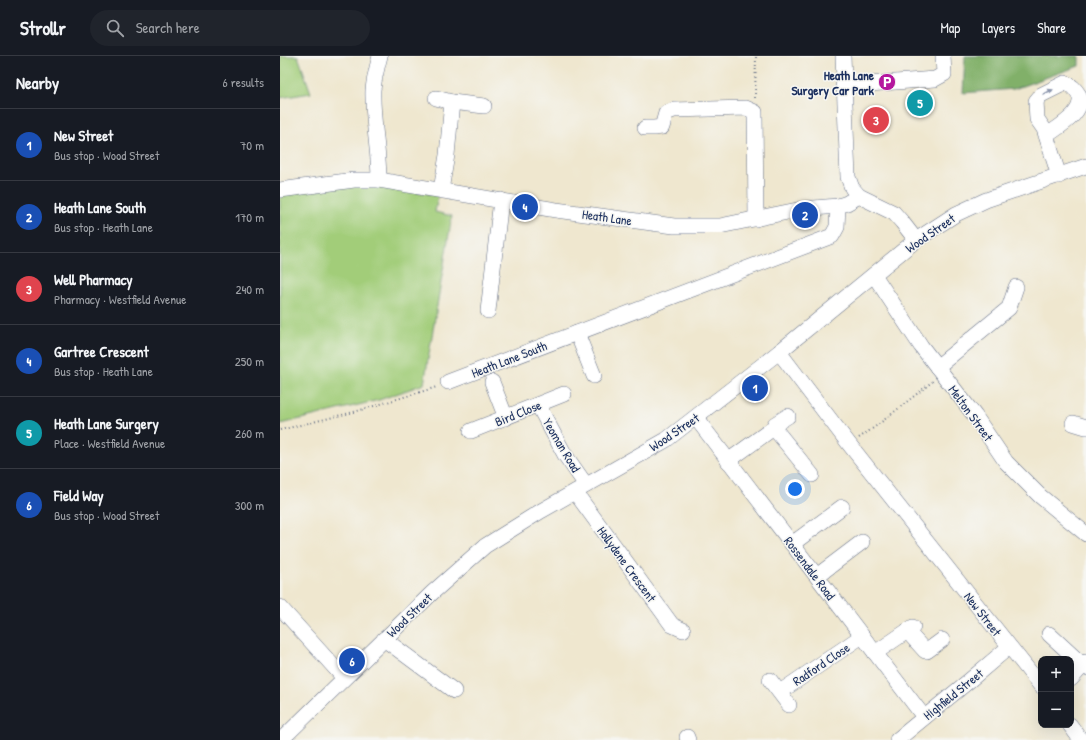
<!DOCTYPE html>
<html lang="en">
<head>
<meta charset="utf-8">
<style>
  body { margin:0; font-family:"Patrick Hand",sans-serif; background:#20242c; color:#f1f3f6 }
  .controls { position:absolute; right:12px; bottom:12px; display:grid; overflow:hidden; border-radius:8px; box-shadow:0 4px 16px #0002 }
  .controls button { width:36px; height:36px; display:grid; place-items:center; padding:0; border:0; border-bottom:1px solid #363941; background:#171b24; color:#f1f3f6; font:20px sans-serif }
  .you { position:absolute; left:515px; top:433px; width:14px; height:14px; margin:-10px; border:3px solid #fff; border-radius:50%; background:#1a73e8; box-shadow:0 0 0 6px #1a73e833 }
  .badge { display:grid; place-items:center; width:26px; height:26px; border-radius:50%; background:#7c3aed; color:#fff; font-size:13px; font-weight:700 }
  .pin { position:absolute; translate:-50% -50%; border:2px solid #fff; box-shadow:0 1px 4px #0006 }
  .list { margin:0; padding:0; list-style:none }
  h2 { display:flex; justify-content:space-between; align-items:center; height:52px; margin:0; padding:0 16px; font-size:17px }
  h2 small { font-size:13px; font-weight:400; color:#9ea1a6 }
  .list li { display:grid; grid-template-columns:26px 1fr auto; gap:12px; align-items:center; box-sizing:border-box; height:72px; padding:0 16px; border-top:1px solid #363941 }
  .list b { display:block; font-size:15px; white-space:nowrap }
  .list p { margin:0; font-size:13px; white-space:nowrap; color:#9ea1a6 }
  .list em { font-size:13px; font-style:normal; color:#9ea1a6 }
  .icon { flex:none; width:22px; height:22px; fill:none; stroke:currentColor; stroke-width:2; stroke-linecap:round; stroke-linejoin:round }
  .map { position:relative; flex:none; width:806px; height:684px; overflow:hidden }
  header { display:flex; align-items:center; gap:24px; box-sizing:border-box; height:56px; padding:0 20px; background:#171b24; border-bottom:1px solid #363941 }
  header strong { font-size:19px }
  nav { display:flex; gap:22px; margin-inline-start:auto; font-size:14px }
  .search { width:280px; height:36px; background:#20242c; display:flex; align-items:center; gap:10px; box-sizing:border-box; padding:0 14px; border-radius:22px; color:#9ea1a6; font-size:15px }
  main { display:flex }
  aside { flex:1; background:#171b24 }
  .map>svg:first-child { display:block }
  .green { fill:#a2cd79; stroke:#5e7e6c }
  .forest { fill:#81b069; stroke:#4e7064 }
  .lines { fill:none; stroke-linecap:round; stroke-linejoin:round }
  .minor-casing { stroke:#656f86; stroke-width:16 }
  .path { stroke:#656f86; stroke-width:2; stroke-dasharray:1 3; stroke-linecap:butt }
  .minor { stroke:#fff; stroke-width:15 }
  .oneway { fill:#8d97ae }
  .labels { text-anchor:middle; dominant-baseline:central; stroke-width:3; stroke-linejoin:round; paint-order:stroke }
  .poi-label { font-size:13px; font-weight:bold; fill:#1b2f5e; stroke:#f6f6f2; text-anchor:end }
  .street-label { font-size:13px; fill:#1b2f5e; stroke:#f6f6f2 }
</style>
</head>
<body>
<header>
<strong>Strollr</strong>
<div class="search"><svg class="icon" aria-label="search" viewBox="0 0 24 24"><circle cx="10" cy="10" r="6"/><path d="M15 15l6 6"/></svg>Search here</div>
<nav><a>Map</a><a>Layers</a><a>Share</a></nav>
</header>
<main>
<aside>
<h2>Nearby<small>6 results</small></h2>
<ul class="list">
<li><span class="badge" style="background:#1a4fb4">1</span><div><b>New Street</b><p>Bus stop · Wood Street</p></div><em>70 m</em></li>
<li><span class="badge" style="background:#1a4fb4">2</span><div><b>Heath Lane South</b><p>Bus stop · Heath Lane</p></div><em>170 m</em></li>
<li><span class="badge" style="background:#e0444e">3</span><div><b>Well Pharmacy</b><p>Pharmacy · Westfield Avenue</p></div><em>240 m</em></li>
<li><span class="badge" style="background:#1a4fb4">4</span><div><b>Gartree Crescent</b><p>Bus stop · Heath Lane</p></div><em>250 m</em></li>
<li><span class="badge" style="background:#0f9aa8">5</span><div><b>Heath Lane Surgery</b><p>Place · Westfield Avenue</p></div><em>260 m</em></li>
<li><span class="badge" style="background:#1a4fb4">6</span><div><b>Field Way</b><p>Bus stop · Wood Street</p></div><em>300 m</em></li>
</ul>
</aside>
<div class="map">
<svg width="806" height="684" viewBox="0 0 806 684">
  <rect width="100%" height="100%" fill="#f6f6f2"/>
  <filter id="ink" filterUnits="userSpaceOnUse"><feTurbulence type="fractalNoise" baseFrequency=".025" numOctaves="2"/><feDisplacementMap in="SourceGraphic" scale="8" xChannelSelector="R" yChannelSelector="G"/><feConvolveMatrix kernelMatrix="1 2 1 2 8 2 1 2 1" color-interpolation-filters="sRGB"/></filter>
  <filter id="wash" filterUnits="userSpaceOnUse"><feTurbulence type="fractalNoise" baseFrequency=".012" numOctaves="4" result="noise"/><feDisplacementMap in="SourceGraphic" scale="16" xChannelSelector="R" yChannelSelector="G"/><feGaussianBlur stdDeviation="0.9" result="paint"/><feColorMatrix in="noise" values="0 0 0 0 0 0 0 0 0 0 0 0 0 0 0 0 0 1.4 0 .05"/><feComposite in="paint" operator="in"/></filter>
  <g filter="url(#wash)">
    <rect width="100%" height="100%" fill="#efe7cf"/>
    <g class="green">
      <path d="M0 0H18L31 37 0 42Z"/>
      <path d="M67 129 92 130 158 139 155 156 172 160 144 328 99 344 0 368V139Z"/>
    </g>
    <path class="forest" d="M685 0H799V10L734 33 683 37Z"/>
  </g>
  <g filter="url(#ink)">
    <g class="lines">
      <defs>
        <g id="minor">
          <path d="M563 0 568 121 572 132 579 140"/>
          <path d="M563 30 655 23 664 18 663 0"/>
          <path d="M156 42 172 46"/>
          <path d="M365 72H374L382 71 386 57 394 54 466 52 475 56 476 163"/>
          <path d="M766 80C778 71 806 56 799 39 795 33 792 29 785 27L761 39 756 45 757 63 764 73 779 120"/>
          <path d="M99 124C99 94 92 64 93 34 94 22 97 11 100 0"/>
          <path d="M0 134 74 124H99L276 154 394 170H440L522 153 558 150 567 147 579 140 614 157 622 166 636 184"/>
          <path d="M161 134 167 99 172 46 204 50"/>
          <path d="M594 219 641 290 695 360 726 406 760 440 806 478"/>
          <path d="M208 255 221 144"/>
          <path d="M297 277 314 320"/>
          <path d="M499 296 569 388 761 630"/>
          <path d="M657 311 729 252 736 231"/>
          <path d="M168 326 552 180 557 171 558 150"/>
          <path d="M212 326 226 362"/>
          <path d="M258 349 285 399 306 429"/>
          <path d="M416 362 644 661"/>
          <path d="M793 367 806 371"/>
          <path d="M492 373 495 368 508 360"/>
          <path d="M191 375 284 338"/>
          <path d="M448 405 492 373 498 377 532 419"/>
          <path d="M295 436 392 569 403 574"/>
          <path d="M512 488 562 451"/>
          <path d="M537 520 582 486"/>
          <path d="M0 551 64 622"/>
          <path d="M627 575 645 595H647L662 584"/>
          <path d="M769 578 806 612"/>
          <path d="M104 583 174 635"/>
          <path d="M595 597 633 571"/>
          <path d="M791 623 806 606"/>
          <path d="M490 624 509 649"/>
          <path d="M500 636 582 580"/>
          <path d="M790 669 801 684"/>
          <path d="M407 681 408 684"/>
          <path d="M1 684 152 537 205 490 261 455 386 384 499 296 636 184 676 158 706 144 806 110"/>
          <path d="M617 684 690 624 729 591"/>
        </g>
      </defs>
      <use href="#minor" class="minor-casing"/>
      <g class="path">
        <path d="M475 42 476 0"/>
        <path d="M0 374 74 356 157 331"/>
        <path d="M579 382 599 368 653 325"/>
      </g>
      <use href="#minor" class="minor"/>
    </g>
    <defs><path id="oneway-solid" d="M-6-.8H1V-3.2L6.5 0L1 3.2V.8H-6Z"/></defs>
    <use class="oneway" href="#oneway-solid" transform="translate(768 36) rotate(-26)"/>
  </g>
  <defs>
    <symbol id="parking-disc" viewBox="-11 -11 22 22"><circle r="9.5" fill="#b5179e" stroke="#f6f6f2"/><path d="M-3.5-5.5H1a3.5 3.5 0 0 1 0 7H-1V5.5H-3.5ZM-1-3.4V-.6H.8a1.4 1.4 0 0 0 0-2.8Z" fill="#fff"/></symbol>
  </defs>
  <g fill-rule="evenodd">
    <use href="#parking-disc" x="597" y="16" width="20" height="20"/>
  </g>
  <g class="labels">
    <g class="poi-label">
      <text x="594" y="19">Heath Lane<tspan x="594" dy="15">Surgery Car Park</tspan></text>
    </g>
    <g class="street-label">
      <text transform="translate(327 161) rotate(8)">Heath Lane</text>
      <text transform="translate(650 177) rotate(-35)">Wood Street</text>
      <text transform="translate(229 303) rotate(-21)">Heath Lane South</text>
      <text transform="translate(238 357) rotate(-22)">Bird Close</text>
      <text transform="translate(691 357) rotate(54)">Melton Street</text>
      <text transform="translate(394 376) rotate(-34)">Wood Street</text>
      <text transform="translate(282 389) rotate(59)">Yeoman Road</text>
      <text transform="translate(347 508) rotate(54)">Hollydene Crescent</text>
      <text transform="translate(530 512) rotate(53)">Rossendale Road</text>
      <text transform="translate(703 558) rotate(52)">New Street</text>
      <text transform="translate(129 559) rotate(-44)">Wood Street</text>
      <text transform="translate(541 608) rotate(-34)">Radford Close</text>
      <text transform="translate(673 638) rotate(-39)">Highfield Street</text>
    </g>
  </g>
</svg>
<div class="controls">
<button>+</button>
<button>−</button>
</div>
<div class="you"></div>
<div class="pin badge" style="left:475px;top:332px;background:#1a4fb4">1</div>
<div class="pin badge" style="left:525px;top:159px;background:#1a4fb4">2</div>
<div class="pin badge" style="left:596px;top:64px;background:#e0444e">3</div>
<div class="pin badge" style="left:245px;top:151px;background:#1a4fb4">4</div>
<div class="pin badge" style="left:640px;top:47px;background:#0f9aa8">5</div>
<div class="pin badge" style="left:72px;top:605px;background:#1a4fb4">6</div>
</div>
</main>
</body>
</html>
